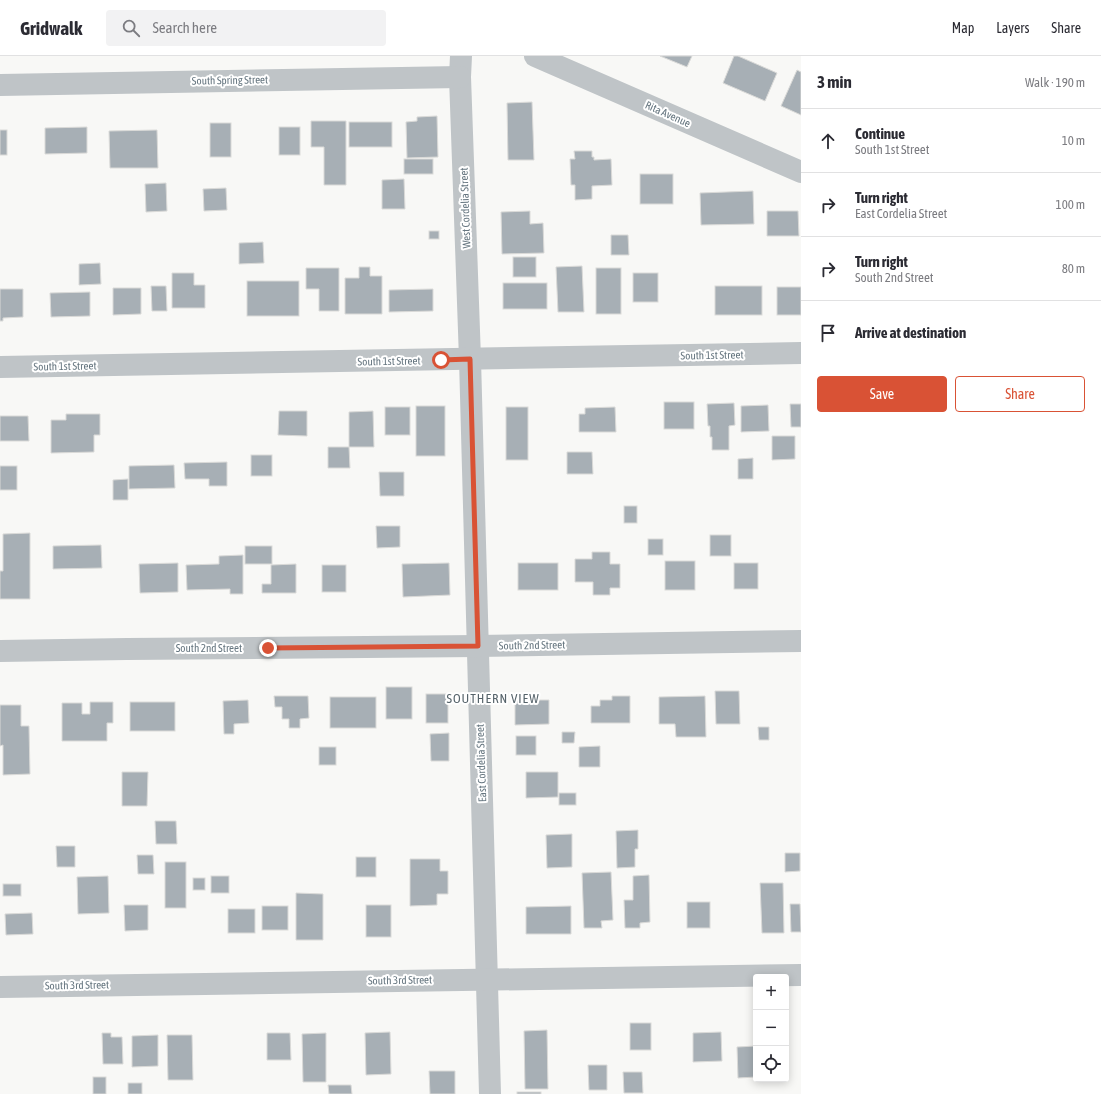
<!DOCTYPE html>
<html lang="en">
<head>
<meta charset="utf-8">
<style>
  body { margin:0; font-family:"Asap Condensed",sans-serif; background:#f2f2f3; color:#2b2b33 }
  .controls { position:absolute; right:12px; bottom:12px; display:grid; overflow:hidden; border-radius:4px; box-shadow:0 2px 10px #0003 }
  .controls button { width:36px; height:36px; display:grid; place-items:center; padding:0; border:0; border-bottom:1px solid #e1e1e2; background:#fff; color:#2b2b33; font:20px sans-serif }
  .stop { position:absolute; width:12px; height:12px; margin:-9px; border:3px solid #d95235; border-radius:50%; background:#fff }
  .stop.end { background:#d95235; border-color:#fff; box-shadow:0 1px 4px #0008 }
  .list { margin:0; padding:0; list-style:none }
  h2 { display:flex; justify-content:space-between; align-items:center; height:52px; margin:0; padding:0 16px; font-size:17px }
  h2 small { font-size:13px; font-weight:400; color:#7c7c81 }
  .list li { display:grid; grid-template-columns:26px 1fr auto; gap:12px; align-items:center; box-sizing:border-box; height:64px; padding:0 16px; border-top:1px solid #e1e1e2 }
  .list b { display:block; font-size:15px; white-space:nowrap }
  .list p { margin:0; font-size:13px; white-space:nowrap; color:#7c7c81 }
  .list em { font-size:13px; font-style:normal; color:#7c7c81 }
  .actions { display:flex; gap:8px; padding:12px 16px }
  .actions a { flex:1; padding:9px 0; border:1px solid #d95235; border-radius:4px; text-align:center; font-size:14px; color:#d95235 }
  .actions .main { background:#d95235; color:#fff }
  .icon { flex:none; width:22px; height:22px; fill:none; stroke:currentColor; stroke-width:2; stroke-linecap:round; stroke-linejoin:round }
  .map { position:relative; flex:none; width:801px; height:1038px; overflow:hidden }
  header { display:flex; align-items:center; gap:24px; box-sizing:border-box; height:56px; padding:0 20px; background:#fff; border-bottom:1px solid #e1e1e2 }
  header strong { font-size:19px }
  nav { display:flex; gap:22px; margin-inline-start:auto; font-size:14px }
  .search { width:280px; height:36px; background:#f2f2f3; display:flex; align-items:center; gap:10px; box-sizing:border-box; padding:0 14px; border-radius:4px; color:#7c7c81; font-size:15px }
  main { display:flex }
  aside { flex:1; background:#fff }
  .map>svg:first-child { display:block }
  .building { fill:#a7afb5; stroke:#dadad8 }
  .lines { fill:none; stroke-linecap:round; stroke-linejoin:round }
  .minor { stroke:#bfc4c7; stroke-width:22 }
  .route { stroke:#d95235; stroke-width:5 }
  .labels { text-anchor:middle; dominant-baseline:central; stroke-width:4; stroke-linejoin:round; paint-order:stroke }
  .street-label { font-size:11px; fill:#65757f; stroke:#fff }
  .quarter-label { font-size:13px; letter-spacing:1px; fill:#56636a; stroke:#fff }
</style>
</head>
<body>
<header>
<strong>Gridwalk</strong>
<div class="search"><svg class="icon" aria-label="search" viewBox="0 0 24 24"><circle cx="10" cy="10" r="6"/><path d="M15 15l6 6"/></svg>Search here</div>
<nav><a>Map</a><a>Layers</a><a>Share</a></nav>
</header>
<main>
<div class="map">
<svg width="801" height="1038" viewBox="0 0 801 1038">
  <rect width="100%" height="100%" fill="#f8f8f6"/>
  <g class="building">
    <path d="M660 0H692L687 11Z"/>
    <path d="M734 0H738L777 17 765 45 723 27Z"/>
    <path d="M797 14 801 16V59L781 50Z"/>
    <path d="M532 46 534 104H508L507 47Z"/>
    <path d="M437 60 438 101 407 102 406 66 417 65V61Z"/>
    <path d="M311 65H346V129H324V91H311Z"/>
    <rect x="349" y="66" width="43" height="25"/>
    <rect x="210" y="67" width="21" height="34"/>
    <path d="M87 71V97L45 98V72Z"/>
    <rect x="279" y="71" width="21" height="28"/>
    <rect x="0" y="74" width="7" height="25"/>
    <path d="M157 74 158 112H110L109 75Z"/>
    <path d="M574 95H592V101H594V104L611 103 612 129 592 130V143L575 144V129H571L570 103H575Z"/>
    <rect x="404" y="103" width="29" height="15"/>
    <rect x="640" y="118" width="33" height="30"/>
    <path d="M404 123 405 153H382V124Z"/>
    <path d="M166 127 167 155 146 156 145 128Z"/>
    <path d="M226 132 227 154 204 155 203 133Z"/>
    <path d="M753 135 754 168 701 169 700 137Z"/>
    <path d="M530 155V168L543 167 544 197 502 198 501 156Z"/>
    <path d="M767 155H798L799 180H767Z"/>
    <rect x="429" y="175" width="10" height="8"/>
    <path d="M611 179H628L629 199H611Z"/>
    <path d="M263 186 264 207 239 208V187Z"/>
    <rect x="513" y="201" width="23" height="20"/>
    <path d="M100 207 101 228 79 229V208Z"/>
    <path d="M582 210 584 256H558L556 211Z"/>
    <path d="M359 211H370V220H382V258H345V222H359Z"/>
    <path d="M306 212H339V255H319V233H306Z"/>
    <rect x="596" y="212" width="25" height="46"/>
    <path d="M172 217H194V229H205V252H172Z"/>
    <rect x="633" y="217" width="25" height="29"/>
    <rect x="247" y="225" width="52" height="35"/>
    <rect x="503" y="227" width="44" height="26"/>
    <path d="M151 230H166L167 255H152Z"/>
    <rect x="715" y="230" width="47" height="29"/>
    <rect x="777" y="231" width="24" height="28"/>
    <path d="M113 232H141V258L113 259Z"/>
    <path d="M0 233H23V261L3 262V265H0Z"/>
    <path d="M433 233V255L389 256V234Z"/>
    <path d="M90 236V260L51 261 50 237Z"/>
    <rect x="664" y="346" width="30" height="27"/>
    <path d="M734 347 735 369 729 370V394H712V381H710V370H708L707 348Z"/>
    <path d="M790 348H801V371H791Z"/>
    <path d="M768 349 769 375 741 376V350Z"/>
    <rect x="416" y="350" width="29" height="50"/>
    <rect x="385" y="351" width="25" height="28"/>
    <rect x="506" y="351" width="22" height="53"/>
    <path d="M615 351 616 376H579V358H585V352Z"/>
    <path d="M279 355H307V380L278 379Z"/>
    <path d="M373 355 374 391H349V356Z"/>
    <path d="M66 358H100V379H94V396L51 397V364H66Z"/>
    <path d="M0 360H28L29 385H0Z"/>
    <path d="M772 380H795V403L772 404Z"/>
    <path d="M328 391H349L350 412H328Z"/>
    <path d="M567 396H592L593 418H567Z"/>
    <rect x="251" y="399" width="21" height="21"/>
    <path d="M753 402V423H738V403Z"/>
    <path d="M227 406V430H209V423H185L184 407Z"/>
    <path d="M174 409 175 432 129 433V410Z"/>
    <rect x="0" y="410" width="17" height="24"/>
    <path d="M379 416H404V440H380Z"/>
    <path d="M128 423V444H113V424Z"/>
    <rect x="624" y="450" width="13" height="17"/>
    <path d="M376 470H400V491L377 492Z"/>
    <path d="M30 477V543H0V515H3V478Z"/>
    <rect x="710" y="479" width="21" height="21"/>
    <rect x="648" y="483" width="15" height="16"/>
    <path d="M101 489 102 512 53 513V490Z"/>
    <rect x="245" y="490" width="27" height="18"/>
    <path d="M592 496H610V508H620V532H610V539H593V526H575V503H592Z"/>
    <path d="M243 499V538H230V533L187 534 186 509 219 508V500Z"/>
    <rect x="665" y="505" width="30" height="29"/>
    <path d="M178 507V536L140 537 139 508Z"/>
    <path d="M449 507 450 539 403 541 402 508Z"/>
    <rect x="518" y="507" width="40" height="27"/>
    <rect x="734" y="507" width="24" height="26"/>
    <path d="M296 508V537H262V528H271V509Z"/>
    <rect x="322" y="509" width="24" height="27"/>
    <rect x="386" y="631" width="26" height="32"/>
    <path d="M715 635H739L740 668H716Z"/>
    <rect x="426" y="638" width="22" height="29"/>
    <path d="M274 640H308L309 662 300 663V672H289V663H282V651H275Z"/>
    <path d="M612 640H630V667H591V650H600V644H612Z"/>
    <path d="M705 640 706 681H676L675 668H659V641Z"/>
    <rect x="330" y="641" width="46" height="31"/>
    <path d="M248 644 249 667 234 668V678H224L223 645Z"/>
    <path d="M515 644H549V668L515 669Z"/>
    <path d="M90 646H113V667H107V685H62V647H82V658H90Z"/>
    <rect x="130" y="646" width="45" height="29"/>
    <path d="M0 649H21V670H29L30 718 3 719V689L0 690Z"/>
    <path d="M758 671H769V684H759Z"/>
    <path d="M562 676H575L574 687H562Z"/>
    <path d="M449 677V705H431L430 678Z"/>
    <rect x="516" y="680" width="20" height="19"/>
    <path d="M600 690V711H579V691Z"/>
    <rect x="319" y="691" width="17" height="18"/>
    <path d="M122 716H148L147 750H122Z"/>
    <path d="M526 716H558V741L526 742Z"/>
    <rect x="559" y="737" width="17" height="12"/>
    <path d="M155 765H176L177 788H156Z"/>
    <path d="M638 774V793H635V811L617 812 616 775Z"/>
    <path d="M572 778V811L547 812 546 779Z"/>
    <path d="M56 790H75V811H57Z"/>
    <path d="M785 797H800V815L785 816Z"/>
    <path d="M137 799H153L154 818H138Z"/>
    <rect x="356" y="801" width="20" height="20"/>
    <path d="M410 803H440V815H448V838H437V849L410 850Z"/>
    <rect x="165" y="806" width="21" height="46"/>
    <path d="M611 816 613 864 601 865 602 872H584L582 817Z"/>
    <path d="M649 819 650 866 640 867V872H625L624 844H633V820Z"/>
    <path d="M108 820 109 857 78 858 77 821Z"/>
    <rect x="211" y="820" width="18" height="17"/>
    <rect x="193" y="822" width="12" height="12"/>
    <path d="M760 827H783L784 877H762Z"/>
    <rect x="3" y="828" width="18" height="12"/>
    <path d="M296 837 323 838V884H296Z"/>
    <rect x="687" y="846" width="23" height="26"/>
    <path d="M790 848H800L801 876H791Z"/>
    <path d="M124 849H148V874L125 875Z"/>
    <rect x="366" y="849" width="25" height="32"/>
    <rect x="262" y="850" width="26" height="24"/>
    <path d="M571 850V878H526V851Z"/>
    <rect x="228" y="853" width="27" height="24"/>
    <path d="M32 857 33 878 6 879 5 858Z"/>
    <rect x="630" y="967" width="21" height="27"/>
    <path d="M547 974 548 1033H525L524 975Z"/>
    <path d="M390 976 391 1018 366 1019 365 977Z"/>
    <path d="M721 976 722 1005 693 1006V977Z"/>
    <path d="M102 977H111V981H122L123 1008H103Z"/>
    <path d="M267 977H290L291 1004H267Z"/>
    <path d="M326 977V1026H303L302 978Z"/>
    <path d="M158 979V1010L132 1011V980Z"/>
    <path d="M167 979H192L193 1024H168Z"/>
    <path d="M756 990V1021L738 1022 737 991Z"/>
    <path d="M588 1009H607V1034H589Z"/>
    <path d="M429 1015H455V1038H430Z"/>
    <path d="M623 1016H642L643 1037H624Z"/>
    <rect x="93" y="1021" width="13" height="17"/>
    <rect x="128" y="1027" width="14" height="11"/>
    <path d="M328 1029H351L352 1038H329Z"/>
    <rect x="517" y="1036" width="24" height="2"/>
  </g>
  <g class="lines">
    <g class="minor">
      <path d="M461 0 460 21 470 303 490 1038"/>
      <path d="M535 0 801 116"/>
      <path d="M0 29 460 21"/>
      <path d="M0 311 801 297"/>
      <path d="M0 595 127 593 478 590 801 585"/>
      <path d="M0 931 801 919"/>
    </g>
  </g>
  <g class="lines">
    <path class="route" d="M268 592 478 590 470 303 441 304"/>
  </g>
  <g class="labels">
    <g class="street-label">
      <text transform="translate(230 24) rotate(-1)">South Spring Street</text>
      <text transform="translate(668 58) rotate(24)">Rita Avenue</text>
      <text transform="translate(465 152) rotate(-92)">West Cordelia Street</text>
      <text transform="translate(712 299) rotate(-1)">South 1st Street</text>
      <text transform="translate(389 305) rotate(-1)">South 1st Street</text>
      <text transform="translate(65 310) rotate(-1)">South 1st Street</text>
      <text transform="translate(532 589) rotate(-1)">South 2nd Street</text>
      <text x="209" y="592">South 2nd Street</text>
      <text transform="translate(481 707) rotate(-92)">East Cordelia Street</text>
      <text transform="translate(400 924) rotate(-1)">South 3rd Street</text>
      <text transform="translate(77 929) rotate(-1)">South 3rd Street</text>
    </g>
    <g class="quarter-label">
      <text x="493" y="642">SOUTHERN VIEW</text>
    </g>
  </g>
</svg>
<div class="controls">
<button>+</button>
<button>−</button>
<button><svg class="icon" aria-label="locate" viewBox="0 0 24 24"><circle cx="12" cy="12" r="6"/><path d="M12 2v4M12 18v4M2 12h4M18 12h4"/></svg></button>
</div>
<div class="stop" style="left:441px;top:304px"></div>
<div class="stop end" style="left:268px;top:592px"></div>
</div>
<aside>
<h2>3 min<small>Walk · 190 m</small></h2>
<ul class="list">
<li><svg class="icon" aria-label="ahead" viewBox="0 0 24 24"><path d="M12 20V5M6 11l6-6 6 6"/></svg><div><b>Continue</b><p>South 1st Street</p></div><em>10 m</em></li>
<li><svg class="icon" aria-label="right" viewBox="0 0 24 24"><path d="M7 20v-9h11M14 6l5 5-5 5"/></svg><div><b>Turn right</b><p>East Cordelia Street</p></div><em>100 m</em></li>
<li><svg class="icon" aria-label="right" viewBox="0 0 24 24"><path d="M7 20v-9h11M14 6l5 5-5 5"/></svg><div><b>Turn right</b><p>South 2nd Street</p></div><em>80 m</em></li>
<li><svg class="icon" aria-label="arrive" viewBox="0 0 24 24"><path d="M6 21V4h12l-3 4 3 4H6"/></svg><div><b>Arrive at destination</b></div></li>
</ul>
<div class="actions"><a class="main">Save</a><a>Share</a></div>
</aside>
</main>
</body>
</html>
